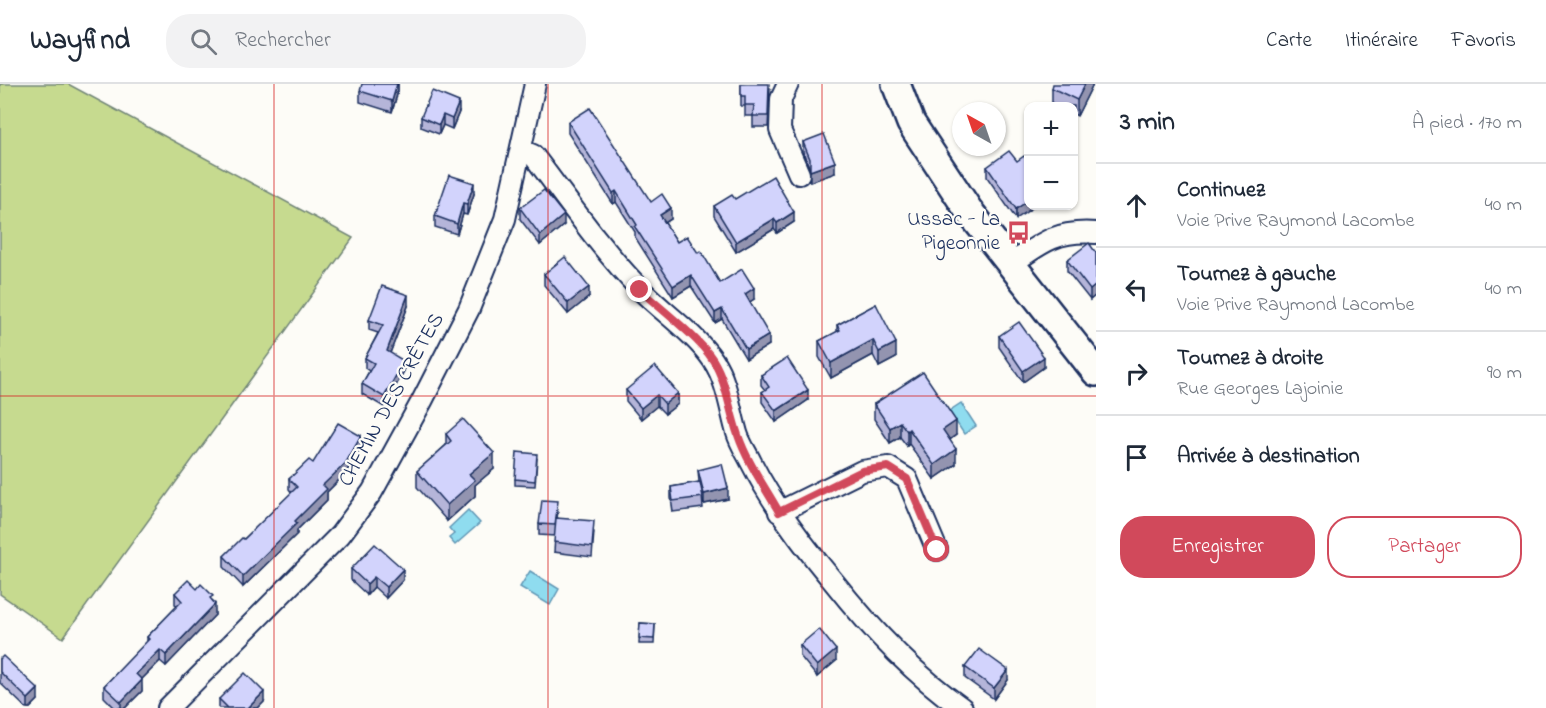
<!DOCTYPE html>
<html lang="fr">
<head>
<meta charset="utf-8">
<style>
  body { margin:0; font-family:"Indie Flower",sans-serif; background:#f2f2f3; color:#1f2937 }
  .controls { position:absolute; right:18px; top:18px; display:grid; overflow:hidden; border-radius:12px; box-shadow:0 2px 4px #0004 }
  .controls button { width:54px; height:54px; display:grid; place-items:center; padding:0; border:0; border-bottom:2px solid #e0e1e3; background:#fff; color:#1f2937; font:30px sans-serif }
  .compass { position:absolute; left:952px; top:18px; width:54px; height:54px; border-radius:50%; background:#fff; box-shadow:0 2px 4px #0004; rotate:320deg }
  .stop { position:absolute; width:18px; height:18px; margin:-14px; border:4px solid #d1495b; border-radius:50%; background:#fff }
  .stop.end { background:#d1495b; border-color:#fff; box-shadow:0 2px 6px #0008 }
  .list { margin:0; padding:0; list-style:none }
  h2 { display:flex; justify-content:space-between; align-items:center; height:78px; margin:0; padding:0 24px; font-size:26px }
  h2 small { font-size:20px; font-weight:400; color:#747a83 }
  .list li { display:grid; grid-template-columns:39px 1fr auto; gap:18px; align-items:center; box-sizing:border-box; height:84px; padding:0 24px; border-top:2px solid #e0e1e3 }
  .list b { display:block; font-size:22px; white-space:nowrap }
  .list p { margin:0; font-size:20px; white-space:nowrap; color:#747a83 }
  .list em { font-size:20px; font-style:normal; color:#747a83 }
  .actions { display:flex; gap:12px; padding:18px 24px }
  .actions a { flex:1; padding:14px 0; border:2px solid #d1495b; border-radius:24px; text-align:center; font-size:21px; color:#d1495b }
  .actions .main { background:#d1495b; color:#fff }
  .icon { flex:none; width:33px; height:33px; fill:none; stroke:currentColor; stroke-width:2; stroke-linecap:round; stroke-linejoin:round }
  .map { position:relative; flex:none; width:1096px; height:624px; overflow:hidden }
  header { display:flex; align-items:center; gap:36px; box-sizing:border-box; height:84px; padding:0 30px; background:#fff; border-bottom:2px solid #e0e1e3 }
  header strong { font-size:28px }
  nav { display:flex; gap:33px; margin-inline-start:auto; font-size:21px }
  .search { width:420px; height:54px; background:#f2f2f3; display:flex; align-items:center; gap:15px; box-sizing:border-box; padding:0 21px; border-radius:24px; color:#747a83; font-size:22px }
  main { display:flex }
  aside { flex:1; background:#fff }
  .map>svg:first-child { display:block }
  .green { fill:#c6da8f; stroke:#708476; stroke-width:1.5 }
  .water { fill:#8fdcef; stroke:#6197b5; stroke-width:1.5 }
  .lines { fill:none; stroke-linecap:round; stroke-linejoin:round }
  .minor-casing { stroke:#1b2f5e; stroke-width:24 }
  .secondary-casing { stroke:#1b2f5e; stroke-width:32 }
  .minor { stroke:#fdfcf7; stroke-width:20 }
  .secondary { stroke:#fdfcf7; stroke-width:27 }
  .wall { fill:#b5b5d9; stroke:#1b2f5e; stroke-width:1.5 }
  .shaded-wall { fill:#9394b0; stroke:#1b2f5e; stroke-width:1.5 }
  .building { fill:#d2d3fc; stroke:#1b2f5e; stroke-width:1.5 }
  .route { stroke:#d1495b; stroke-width:8 }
  .grid { fill:none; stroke:#d62828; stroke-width:1.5; stroke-opacity:0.55 }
  .labels { text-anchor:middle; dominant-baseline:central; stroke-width:4.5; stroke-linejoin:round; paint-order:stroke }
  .poi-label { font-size:21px; fill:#1b2f5e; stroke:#fdfcf7; text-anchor:end }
  .street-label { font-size:21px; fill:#1b2f5e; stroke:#fdfcf7 }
</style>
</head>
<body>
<header>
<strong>Wayfind</strong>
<div class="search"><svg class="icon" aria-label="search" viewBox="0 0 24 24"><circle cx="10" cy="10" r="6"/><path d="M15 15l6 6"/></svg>Rechercher</div>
<nav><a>Carte</a><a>Itinéraire</a><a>Favoris</a></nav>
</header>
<main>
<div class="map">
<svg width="1096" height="624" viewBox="0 0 1096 624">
  <rect width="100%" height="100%" fill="#fdfcf7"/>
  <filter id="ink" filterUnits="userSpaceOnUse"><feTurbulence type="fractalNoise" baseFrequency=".0167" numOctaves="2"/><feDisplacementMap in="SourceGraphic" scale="12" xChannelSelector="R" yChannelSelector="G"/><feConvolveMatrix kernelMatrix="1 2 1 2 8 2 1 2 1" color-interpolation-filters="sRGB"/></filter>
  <g filter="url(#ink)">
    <path class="green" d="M0 0H68L353 154 63 554 0 510Z"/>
    <g class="water">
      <path d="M961 319 976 342 964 350 949 327Z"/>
      <path d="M468 426 480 439 455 461 449 454 454 450 449 444Z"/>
      <path d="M530 487 559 505 550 521 520 503Z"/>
    </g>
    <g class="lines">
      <defs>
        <g id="minor">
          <path d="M788 0 781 15 780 46 799 90"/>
          <path d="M521 66 533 71C568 117 601 165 641 206 664 229 694 249 713 276 727 297 730 325 737 349 740 359 746 368 751 378 773 421 802 460 833 497 871 545 912 589 962 624"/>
          <path d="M1010 181C1041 159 1056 146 1096 149"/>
          <path d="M779 428 862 387 888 383 907 395 937 466"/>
          <path d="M168 624 340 451 372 408 422 317 469 225 505 135 535 0"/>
        </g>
        <path id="secondary" d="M896 0 911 39 969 127 1096 288"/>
      </defs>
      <use href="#minor" class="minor-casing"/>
      <use href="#secondary" class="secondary-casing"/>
      <use href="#minor" class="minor"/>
      <use href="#secondary" class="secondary"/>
    </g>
    <g class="wall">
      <path d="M398 0V7L392 28 360 18V7Z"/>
      <path d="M741 0 770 4 768 43H753V32H745V22H741Z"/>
      <path d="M1093 0 1077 32 1074 30V22H1058L1052 20V4Z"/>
      <path d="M459 28 452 45 443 41 439 50 421 43V33Z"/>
      <path d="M568 38 651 118 671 135 665 139 677 158 698 169 720 199 754 215 749 218 769 261 746 275 722 235 715 239 691 202 673 213 635 153V148L616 118 613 120 568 49Z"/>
      <path d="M803 58 835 89 810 98V85L803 68Z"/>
      <path d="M1017 77 1016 135 987 93V83Z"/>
      <path d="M474 110 467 131 463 130 457 150 435 143V132Z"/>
      <path d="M735 115 794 138 777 149 774 145 736 168 714 132V122Z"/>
      <path d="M520 124 564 141 540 161 520 135Z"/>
      <path d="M1096 169V211L1090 216 1067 187V176Z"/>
      <path d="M544 190 589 213 568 230 544 201Z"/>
      <path d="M876 220 896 274 879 283 873 271 831 294 819 273V257L837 248V241Z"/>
      <path d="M408 222 390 269 404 287 384 323 362 310V300L369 287 365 284V274L378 249 369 246V236Z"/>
      <path d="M999 252 1044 283 1023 298 999 263Z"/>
      <path d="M761 291 808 316 776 338 762 318V308L765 306 761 301Z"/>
      <path d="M626 306 678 309V320L665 330 657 322 641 335 626 317Z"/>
      <path d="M874 320 956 351 950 356 956 380 934 395 909 360 907 362 900 353 890 359 874 335Z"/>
      <path d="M446 350 494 385 475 401V412L447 437 417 403V387L446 361Z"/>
      <path d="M361 363 345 390 327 408V416L297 446V450L243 503 224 483V472L244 455 292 409 289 405V395L313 379Z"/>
      <path d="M537 375 535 402 515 401V395Z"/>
      <path d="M698 386 728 415 704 420 702 412 703 424 673 428 671 414V403L699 398Z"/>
      <path d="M558 428 557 434 594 448 592 473 554 468 555 452 539 451V440Z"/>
      <path d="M351 485 403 496 386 514 374 503 367 511 351 496Z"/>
      <path d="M197 505 213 517 215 531 166 582 160 577 141 596 142 607 125 624H115L104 613V602L147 558V553L177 522 175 520V509Z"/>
      <path d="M640 539 655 540 654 560H639Z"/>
      <path d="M800 561 836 577 817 593 800 572Z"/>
      <path d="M0 575 38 616 30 624H26L0 599Z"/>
      <path d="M965 583 1008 596 994 615 965 594Z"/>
      <path d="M219 615 264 618 258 624H219Z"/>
    </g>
    <g class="shaded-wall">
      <path d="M397 0H398V7L392 28V17Z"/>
      <path d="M1085 0H1093L1077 32V16Z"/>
      <path d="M459 18V28L452 45V35Z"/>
      <path d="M443 31V41L439 50V41Z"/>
      <path d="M835 78V89L810 98V87Z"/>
      <path d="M474 99V110L467 131V120Z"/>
      <path d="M616 107V118L613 120V109Z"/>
      <path d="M1029 116V122H1035L1016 135V125Z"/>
      <path d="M463 119V130L457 150V140Z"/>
      <path d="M671 124V135L660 142V131Z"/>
      <path d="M794 128V138L777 149V139Z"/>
      <path d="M564 131V141L540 161V151Z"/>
      <path d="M774 135V145L736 168V158Z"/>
      <path d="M691 191V202L673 213V202Z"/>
      <path d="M1096 201V211L1090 216V206Z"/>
      <path d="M589 203V213L568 230V219Z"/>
      <path d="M754 204V215L745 221V210Z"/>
      <path d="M408 211V222L387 277V267Z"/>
      <path d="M722 225V235L715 239V229Z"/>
      <path d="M769 251V261L746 275V265Z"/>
      <path d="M873 256V271L831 294V279Z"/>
      <path d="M896 259V274L879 283V268Z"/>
      <path d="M1044 273V283L1023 298V287Z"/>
      <path d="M404 277V287L384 323V313Z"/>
      <path d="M808 306V316L776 338V327Z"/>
      <path d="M678 309V320L665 330V320Z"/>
      <path d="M657 311V322L641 335V324Z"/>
      <path d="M956 337V351L943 360V346Z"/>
      <path d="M900 338V353L890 359V344Z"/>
      <path d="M909 345V360L907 362V347Z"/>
      <path d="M361 352V363L345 390 327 408V416L297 446V450L243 503V492L295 437Z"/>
      <path d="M956 365V380L934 395V381Z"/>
      <path d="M494 369V385L475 401V412L447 437V421L469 390Z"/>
      <path d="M728 404V415L704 420V410Z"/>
      <path d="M403 485V496L386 514V503Z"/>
      <path d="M374 493V503L367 511V500Z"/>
      <path d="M215 520V531L166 582V571Z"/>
      <path d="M160 566V577L136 601V590Z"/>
      <path d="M836 566V577L817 593V582Z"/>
      <path d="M1008 586V596L994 615V604Z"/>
      <path d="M142 596V607L125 624H121V618Z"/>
      <path d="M38 605V616L30 624H28V615Z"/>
      <path d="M264 608V618L258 624H248Z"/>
    </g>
    <g class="building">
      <path d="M362 0H397L392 17 360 7Z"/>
      <path d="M741 0H769L768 32H753L754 21H745V12H741Z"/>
      <path d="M1053 0H1085L1077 16 1052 4Z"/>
      <path d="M432 7 459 18 452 35 443 31 439 41 421 33Z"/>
      <path d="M590 24 651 118 662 110 671 124 660 131 677 158 687 152 698 169 701 167 720 199 742 185 754 204 745 210 769 251 746 265 722 225 715 229 691 191 673 202 635 143 637 141 616 107 613 109 568 38Z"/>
      <path d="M824 50 835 78 810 87V75L803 58Z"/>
      <path d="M1009 67 1017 77 1024 72 1029 78V116L1016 125 987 83Z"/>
      <path d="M449 91 474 99 467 120 463 119 457 140 435 132Z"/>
      <path d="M773 92 794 128 777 139 774 135 736 158 714 122 732 111 735 115Z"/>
      <path d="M544 106 564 131 540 151 520 124Z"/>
      <path d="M1089 159 1096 169V201L1090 206 1067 176Z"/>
      <path d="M565 173 589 203 568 219 544 190Z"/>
      <path d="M382 202 408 211 387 267 404 277 384 313 362 300 374 279 365 274 383 241 369 236Z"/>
      <path d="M876 220 896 259 879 268 873 256 831 279 819 257 840 246 837 241Z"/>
      <path d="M1019 238 1044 273 1023 287 999 252Z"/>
      <path d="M787 274 808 306 776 327 762 308 769 303 761 291Z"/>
      <path d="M655 282 678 309 665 320 657 311 641 324 626 306Z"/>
      <path d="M923 288 956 337 943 346 956 365 934 381 909 345 907 347 900 338 890 344 874 320Z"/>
      <path d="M463 335 494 369 469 390 475 396 447 421 417 387 451 357 446 350Z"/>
      <path d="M338 339 361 352 345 380 323 401 327 405 295 437 297 439 243 492 224 472 242 454 244 455 297 403 289 395 309 376 313 379Z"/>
      <path d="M517 368 537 370 535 397 515 395Z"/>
      <path d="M722 380 728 404 704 410 698 386Z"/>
      <path d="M700 398 703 413 673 417 671 403Z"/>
      <path d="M542 416 558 417 555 441 539 440Z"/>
      <path d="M556 434 594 437 592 463 554 458Z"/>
      <path d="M375 460 403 485 386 503 374 493 367 500 351 485Z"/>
      <path d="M188 496 197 505 201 500 213 512 210 514 215 520 166 571 160 566 136 590 142 596 121 618 104 602 149 555 147 553 182 517 175 509Z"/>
      <path d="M640 539 655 540 654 555 639 554Z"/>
      <path d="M819 545 836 566 817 582 800 561Z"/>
      <path d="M979 565 1008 586 994 604 965 583Z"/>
      <path d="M3 572 38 605 28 615 0 588V575Z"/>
      <path d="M245 589 264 608 248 624H228L219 615Z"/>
    </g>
  </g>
  <g class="lines" filter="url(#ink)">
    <path class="route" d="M640 206C661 225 699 254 713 276 727 299 729 326 738 351 747 378 765 403 779 428L862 387 888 383 907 395 937 466"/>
  </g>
  <path class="grid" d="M274 0V624M548 0V624M822 0V624M0 312H1096"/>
  <defs>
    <symbol id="bus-bare" viewBox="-9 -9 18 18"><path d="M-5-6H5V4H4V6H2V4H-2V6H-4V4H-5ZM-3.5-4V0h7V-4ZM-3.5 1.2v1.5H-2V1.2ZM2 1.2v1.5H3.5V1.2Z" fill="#d1495b" stroke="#fdfcf7" stroke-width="2.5" paint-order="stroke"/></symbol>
  </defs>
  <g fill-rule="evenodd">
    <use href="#bus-bare" x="1002" y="132" width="33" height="33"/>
  </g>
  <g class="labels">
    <g class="poi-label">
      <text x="1000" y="136">Ussac - La<tspan x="1000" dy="24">Pigeonnie</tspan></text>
    </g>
    <g class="street-label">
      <text transform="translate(392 316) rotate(-61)">CHEMIN DES CRÊTES</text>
    </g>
  </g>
</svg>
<div class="controls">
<button>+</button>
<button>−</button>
</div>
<svg class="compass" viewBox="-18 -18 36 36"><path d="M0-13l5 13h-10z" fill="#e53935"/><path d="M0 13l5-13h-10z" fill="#747a83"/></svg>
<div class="stop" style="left:937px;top:466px"></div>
<div class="stop end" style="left:640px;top:206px"></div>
</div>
<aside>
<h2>3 min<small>À pied · 170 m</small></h2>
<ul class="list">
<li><svg class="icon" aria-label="ahead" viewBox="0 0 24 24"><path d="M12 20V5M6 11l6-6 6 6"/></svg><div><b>Continuez</b><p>Voie Prive Raymond Lacombe</p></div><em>40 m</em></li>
<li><svg class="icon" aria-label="left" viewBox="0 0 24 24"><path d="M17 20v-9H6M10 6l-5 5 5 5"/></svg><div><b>Tournez à gauche</b><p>Voie Prive Raymond Lacombe</p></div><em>40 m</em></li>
<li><svg class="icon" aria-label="right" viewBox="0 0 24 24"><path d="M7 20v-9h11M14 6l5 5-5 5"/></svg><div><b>Tournez à droite</b><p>Rue Georges Lajoinie</p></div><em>90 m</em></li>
<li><svg class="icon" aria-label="arrive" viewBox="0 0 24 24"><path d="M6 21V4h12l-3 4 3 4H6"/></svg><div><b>Arrivée à destination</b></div></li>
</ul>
<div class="actions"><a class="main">Enregistrer</a><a>Partager</a></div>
</aside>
</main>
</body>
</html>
